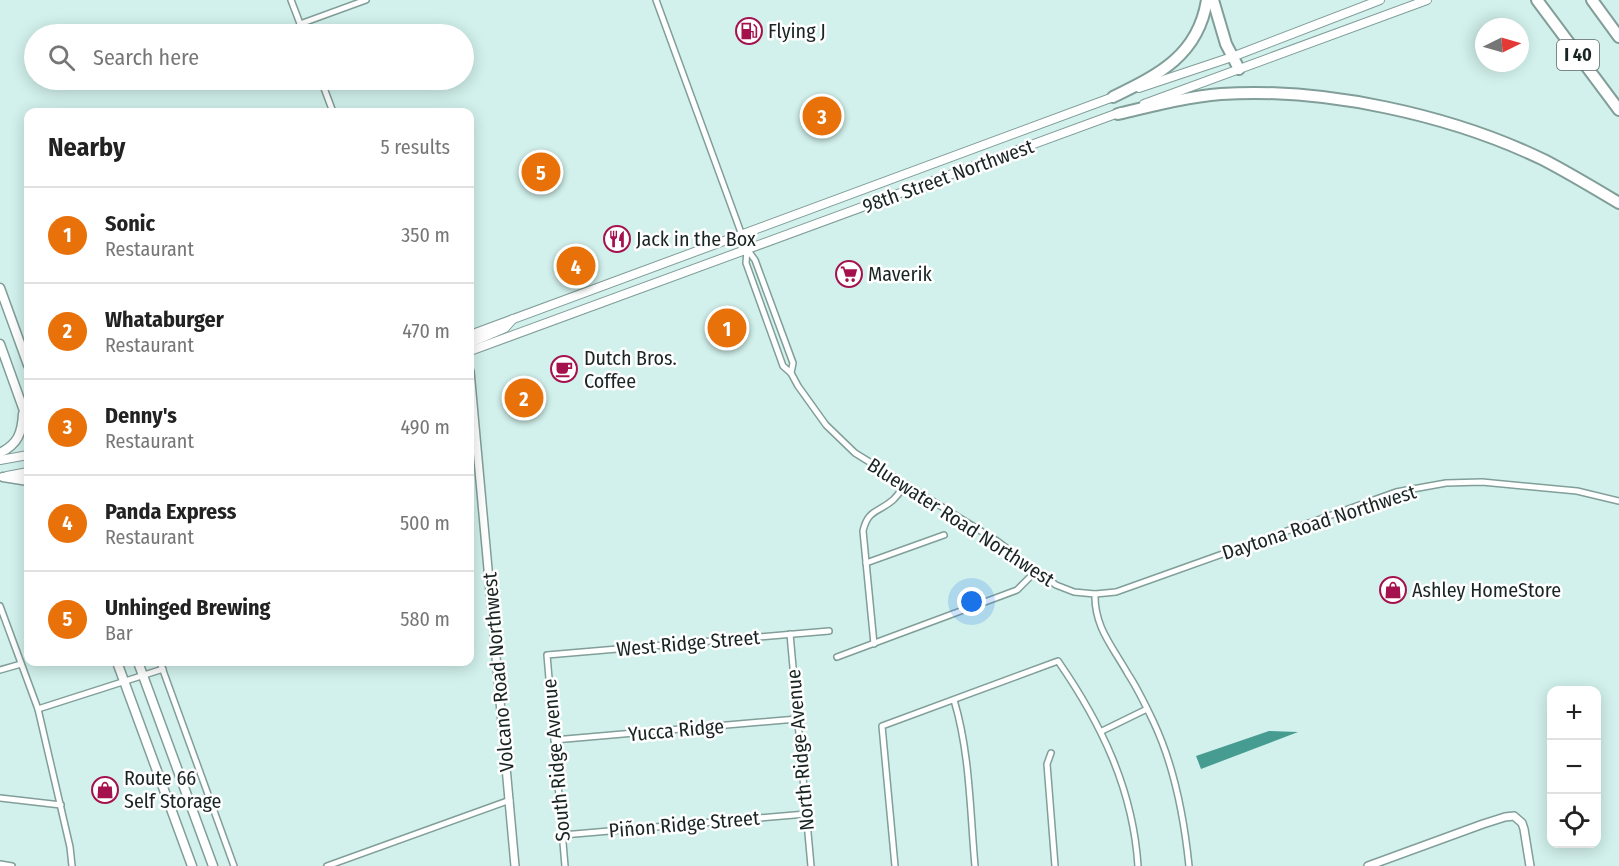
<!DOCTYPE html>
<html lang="en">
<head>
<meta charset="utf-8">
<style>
  body { margin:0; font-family:"Fira Sans Condensed",sans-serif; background:#f2f2f2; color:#222 }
  .controls { position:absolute; right:18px; bottom:18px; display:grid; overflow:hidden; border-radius:12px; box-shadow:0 3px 15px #0003 }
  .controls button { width:54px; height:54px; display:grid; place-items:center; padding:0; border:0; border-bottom:2px solid #e0e0e0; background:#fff; color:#222; font:30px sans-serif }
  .compass { position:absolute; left:1475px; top:18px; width:54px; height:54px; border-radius:50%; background:#fff; box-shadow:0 3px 15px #0003; rotate:85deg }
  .you { position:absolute; left:972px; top:602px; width:21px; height:21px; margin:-15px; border:4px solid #fff; border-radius:50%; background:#1a73e8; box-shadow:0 0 0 9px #1a73e833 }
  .badge { display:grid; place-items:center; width:39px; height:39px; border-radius:50%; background:#a5114d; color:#fff; font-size:20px; font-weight:700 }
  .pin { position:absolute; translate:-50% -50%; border:3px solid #fff; box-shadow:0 2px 6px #0006 }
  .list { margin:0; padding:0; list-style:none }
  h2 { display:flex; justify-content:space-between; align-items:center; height:78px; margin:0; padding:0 24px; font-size:26px }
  h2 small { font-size:20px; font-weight:400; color:#767676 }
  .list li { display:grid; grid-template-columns:39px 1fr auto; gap:18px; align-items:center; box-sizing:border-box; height:96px; padding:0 24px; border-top:2px solid #e0e0e0 }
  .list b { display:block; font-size:22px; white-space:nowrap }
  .list p { margin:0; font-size:20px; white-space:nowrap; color:#767676 }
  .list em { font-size:20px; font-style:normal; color:#767676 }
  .icon { flex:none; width:33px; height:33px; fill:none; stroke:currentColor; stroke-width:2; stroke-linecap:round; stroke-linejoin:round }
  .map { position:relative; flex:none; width:1619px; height:866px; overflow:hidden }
  .search { position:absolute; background:#fff; box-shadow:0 3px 15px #0003; left:24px; top:24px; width:450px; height:66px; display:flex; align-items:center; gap:15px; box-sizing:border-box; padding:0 21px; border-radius:33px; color:#767676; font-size:22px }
  .panel { position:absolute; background:#fff; box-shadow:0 3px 15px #0003; left:24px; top:108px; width:450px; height:558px; border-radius:12px }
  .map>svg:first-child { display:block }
  .water { fill:#479c92 }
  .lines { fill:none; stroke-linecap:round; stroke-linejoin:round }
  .minor-casing { stroke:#819e99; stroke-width:8 }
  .tertiary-casing { stroke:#819e99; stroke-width:10 }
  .secondary-casing { stroke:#819e99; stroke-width:10 }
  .primary-casing { stroke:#819e99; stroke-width:11 }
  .motorway-casing { stroke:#819e99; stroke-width:14 }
  .minor { stroke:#fff; stroke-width:5 }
  .tertiary { stroke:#fff; stroke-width:7 }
  .secondary { stroke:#fff; stroke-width:8 }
  .primary { stroke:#fff; stroke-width:8 }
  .motorway { stroke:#fff; stroke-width:10 }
  .labels { text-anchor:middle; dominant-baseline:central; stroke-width:5; stroke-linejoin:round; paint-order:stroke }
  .shield { fill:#fff; stroke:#5e6665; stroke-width:1.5 }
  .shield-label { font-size:18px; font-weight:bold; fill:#192523 }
  .poi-label { font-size:20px; fill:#192523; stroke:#fff; text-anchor:start }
  .street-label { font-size:20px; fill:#192523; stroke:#fff }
</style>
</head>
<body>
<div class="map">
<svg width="1619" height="866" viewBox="0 0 1619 866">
  <rect width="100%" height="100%" fill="#d2f1ec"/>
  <path class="water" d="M1269 731 1298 732 1201 769 1196 756Z"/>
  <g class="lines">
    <defs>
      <g id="minor">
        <path d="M291 0 304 34"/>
        <path d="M656 0 747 249 755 260 793 363 791 373 783 366 746 263 747 249"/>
        <path d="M300 24 366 0"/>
        <path d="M321 80 333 112"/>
        <path d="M791 373 798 386 826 425 855 453 997 541 1056 585 1074 592 1095 594C1094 627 1113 647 1128 674 1138 689 1146 706 1154 723 1175 768 1184 817 1189 866"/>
        <path d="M866 563 944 535"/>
        <path d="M1095 594 1116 592 1396 492 1446 483 1482 482 1577 491 1619 501"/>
        <path d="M0 606 38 709 70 847 72 866"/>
        <path d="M790 634 811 866"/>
        <path d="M874 644 863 531C868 509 878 513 893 500 898 495 902 489 906 484"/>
        <path d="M837 657 1017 590 1036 571"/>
        <path d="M160 662 234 866"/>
        <path d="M0 670 21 664"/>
        <path d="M954 700C970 753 970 811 975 866"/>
        <path d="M38 709 163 669"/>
        <path d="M1102 731 1147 709"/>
        <path d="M554 740 797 719"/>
        <path d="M1051 753 1047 764 1055 866"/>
        <path d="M0 798 61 805"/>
        <path d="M563 835 806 814"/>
        <path d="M0 864 12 866"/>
        <path d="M327 866 510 800"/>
        <path d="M565 866 547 655 829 631"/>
        <path d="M895 866 882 726 1058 661C1101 723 1133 789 1138 866"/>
      </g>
      <g id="tertiary">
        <path d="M470 371 515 866"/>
        <path d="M1368 866 1483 824 1505 817 1514 816 1522 823 1524 829 1530 866"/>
      </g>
      <g id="secondary">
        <path d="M1139 88 1232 57 1380 0"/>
        <path d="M1144 104 1427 0"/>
        <path d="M470 335 1116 96"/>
        <path d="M470 343 505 328 513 319"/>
        <path d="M470 351 1121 112"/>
        <path d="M0 460 28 455"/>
        <path d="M7 476 28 472"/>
      </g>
      <g id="primary">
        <path d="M0 288 28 365"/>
        <path d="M0 344 28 422"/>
        <path d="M0 453C18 444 22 433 23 414"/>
        <path d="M3 477 28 481"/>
        <path d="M117 662 192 866"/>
        <path d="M138 662 213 866"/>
      </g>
      <g id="motorway">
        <path d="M1213 0 1226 44 1239 69"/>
        <path d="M1537 0 1619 110"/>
        <path d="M1592 0 1619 37"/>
        <path d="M1113 97C1158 75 1198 56 1207 0"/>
        <path d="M1118 114C1152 106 1186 97 1221 94 1324 87 1451 115 1544 160 1569 173 1594 188 1619 203"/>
      </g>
    </defs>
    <use href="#minor" class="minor-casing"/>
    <use href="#tertiary" class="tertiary-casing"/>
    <use href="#secondary" class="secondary-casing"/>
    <use href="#primary" class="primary-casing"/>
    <use href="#motorway" class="motorway-casing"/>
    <use href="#minor" class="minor"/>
    <use href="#tertiary" class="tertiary"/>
    <use href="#secondary" class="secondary"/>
    <use href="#primary" class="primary"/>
    <use href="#motorway" class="motorway"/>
  </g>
  <defs>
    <symbol id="fuel-ring" viewBox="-11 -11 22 22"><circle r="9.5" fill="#fff" stroke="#a5114d" stroke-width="1.5"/><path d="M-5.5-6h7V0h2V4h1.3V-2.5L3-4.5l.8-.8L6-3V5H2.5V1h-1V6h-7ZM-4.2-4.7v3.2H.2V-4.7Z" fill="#a5114d"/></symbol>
    <symbol id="restaurant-ring" viewBox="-11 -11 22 22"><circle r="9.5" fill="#fff" stroke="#a5114d" stroke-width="1.5"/><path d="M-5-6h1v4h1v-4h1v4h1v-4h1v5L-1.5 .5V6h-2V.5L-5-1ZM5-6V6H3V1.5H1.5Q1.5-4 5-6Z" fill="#a5114d"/></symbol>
    <symbol id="supermarket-ring" viewBox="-11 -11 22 22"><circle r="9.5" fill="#fff" stroke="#a5114d" stroke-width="1.5"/><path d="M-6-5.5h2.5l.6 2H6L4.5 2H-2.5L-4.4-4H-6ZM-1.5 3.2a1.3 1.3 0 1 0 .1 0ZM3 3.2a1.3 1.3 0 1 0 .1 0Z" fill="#a5114d"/></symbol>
    <symbol id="cafe-ring" viewBox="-11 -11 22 22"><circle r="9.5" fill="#fff" stroke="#a5114d" stroke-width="1.5"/><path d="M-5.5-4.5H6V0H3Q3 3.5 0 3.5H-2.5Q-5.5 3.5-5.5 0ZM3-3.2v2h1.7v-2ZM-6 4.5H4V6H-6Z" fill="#a5114d"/></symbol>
    <symbol id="shop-ring" viewBox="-11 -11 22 22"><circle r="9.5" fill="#fff" stroke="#a5114d" stroke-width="1.5"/><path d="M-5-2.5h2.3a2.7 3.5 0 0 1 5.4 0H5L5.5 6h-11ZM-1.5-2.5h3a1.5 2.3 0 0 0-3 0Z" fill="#a5114d"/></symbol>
  </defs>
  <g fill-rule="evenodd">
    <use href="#fuel-ring" x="734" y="16" width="30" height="30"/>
    <use href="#restaurant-ring" x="602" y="224" width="30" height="30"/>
    <use href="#supermarket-ring" x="834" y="259" width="30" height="30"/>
    <use href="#cafe-ring" x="549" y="354" width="30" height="30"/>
    <use href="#shop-ring" x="1378" y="575" width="30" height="30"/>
    <use href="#shop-ring" x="90" y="775" width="30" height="30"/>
  </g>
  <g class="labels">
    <rect class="shield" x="1557" y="40" width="42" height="30" rx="4.5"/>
    <g class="shield-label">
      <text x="1578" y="55">I 40</text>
    </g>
    <g class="poi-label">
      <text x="768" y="31">Flying J</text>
      <text x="636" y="239">Jack in the Box</text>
      <text x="868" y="274">Maverik</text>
      <text x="584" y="358">Dutch Bros.<tspan x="584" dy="23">Coffee</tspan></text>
      <text x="1412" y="590">Ashley HomeStore</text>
      <text x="124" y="778">Route 66<tspan x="124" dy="23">Self Storage</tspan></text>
    </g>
    <g class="street-label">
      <text transform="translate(948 176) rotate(-20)">98th Street Northwest</text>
      <text transform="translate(961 522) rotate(33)">Bluewater Road Northwest</text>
      <text transform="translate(1319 522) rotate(-18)">Daytona Road Northwest</text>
      <text transform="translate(688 643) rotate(-5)">West Ridge Street</text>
      <text transform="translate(498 672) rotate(-95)">Volcano Road Northwest</text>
      <text transform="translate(676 730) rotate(-5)">Yucca Ridge</text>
      <text transform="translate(800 750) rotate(-95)">North Ridge Avenue</text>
      <text transform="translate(556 760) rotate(-95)">South Ridge Avenue</text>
      <text transform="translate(684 824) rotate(-5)">Piñon Ridge Street</text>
    </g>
  </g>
</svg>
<div class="controls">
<button>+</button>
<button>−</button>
<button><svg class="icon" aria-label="locate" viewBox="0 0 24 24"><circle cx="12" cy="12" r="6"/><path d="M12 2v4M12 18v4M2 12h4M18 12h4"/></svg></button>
</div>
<svg class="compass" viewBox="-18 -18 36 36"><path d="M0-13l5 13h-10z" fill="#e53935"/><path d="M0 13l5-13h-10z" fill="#767676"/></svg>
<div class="you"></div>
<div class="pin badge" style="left:727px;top:328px;background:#e8710a">1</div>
<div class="pin badge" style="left:524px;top:398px;background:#e8710a">2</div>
<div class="pin badge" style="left:822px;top:116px;background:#e8710a">3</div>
<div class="pin badge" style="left:576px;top:266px;background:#e8710a">4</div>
<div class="pin badge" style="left:541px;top:172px;background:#e8710a">5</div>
<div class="search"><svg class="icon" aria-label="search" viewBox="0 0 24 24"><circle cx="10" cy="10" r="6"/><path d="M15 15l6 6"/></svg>Search here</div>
<section class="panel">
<h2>Nearby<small>5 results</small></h2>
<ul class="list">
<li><span class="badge" style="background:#e8710a">1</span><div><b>Sonic</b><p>Restaurant</p></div><em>350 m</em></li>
<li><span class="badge" style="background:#e8710a">2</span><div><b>Whataburger</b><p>Restaurant</p></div><em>470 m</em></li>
<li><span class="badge" style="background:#e8710a">3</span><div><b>Denny's</b><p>Restaurant</p></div><em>490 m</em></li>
<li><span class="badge" style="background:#e8710a">4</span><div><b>Panda Express</b><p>Restaurant</p></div><em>500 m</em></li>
<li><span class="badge" style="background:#e8710a">5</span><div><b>Unhinged Brewing</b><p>Bar</p></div><em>580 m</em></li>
</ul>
</section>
</div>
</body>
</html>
